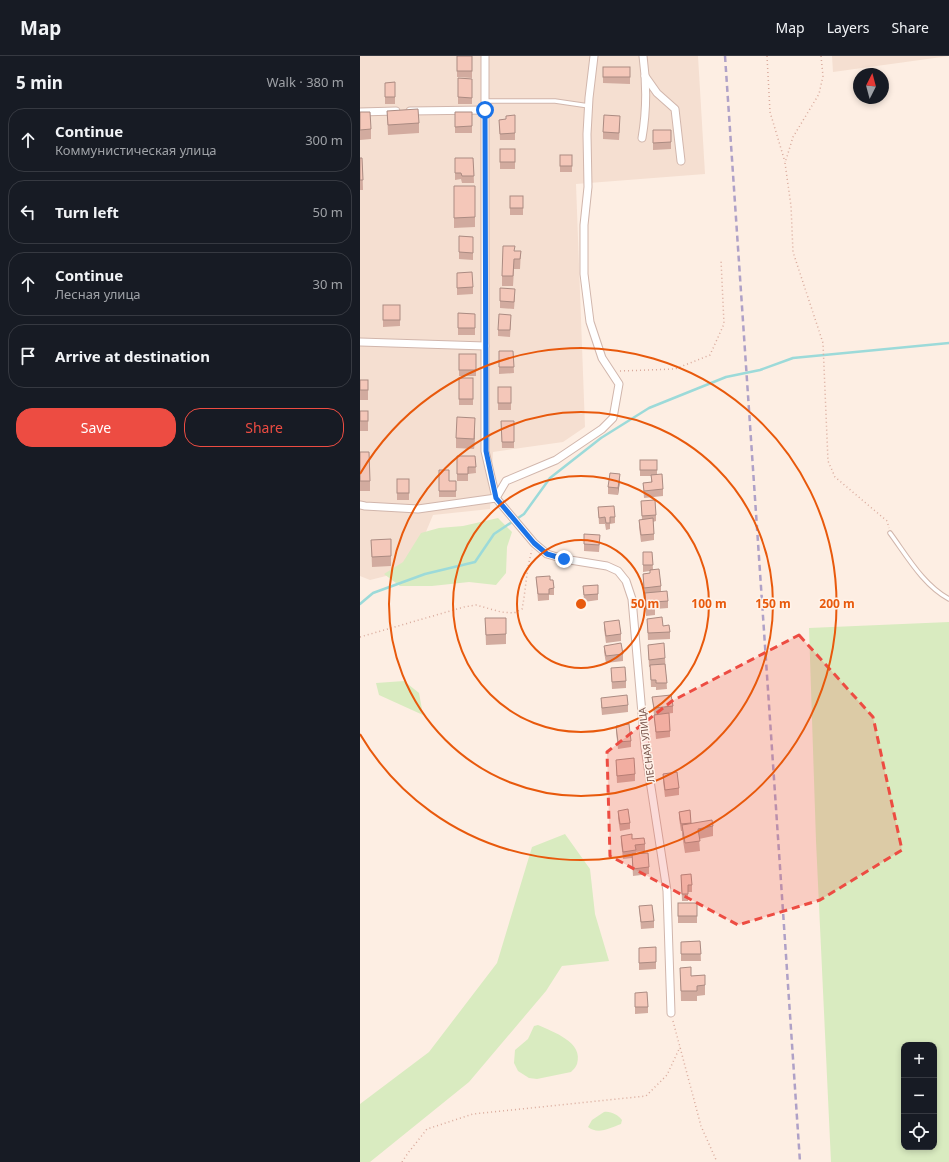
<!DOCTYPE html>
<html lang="en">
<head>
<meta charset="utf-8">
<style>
  body { margin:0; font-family:"Noto Sans",sans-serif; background:#242831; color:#f1f3f6 }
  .controls { position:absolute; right:12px; bottom:12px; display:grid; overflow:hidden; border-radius:8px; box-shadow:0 2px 6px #0003 }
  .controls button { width:36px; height:36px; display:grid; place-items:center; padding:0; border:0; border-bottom:1px solid #363941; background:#171b24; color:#f1f3f6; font:20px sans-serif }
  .compass { position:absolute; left:493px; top:12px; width:36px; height:36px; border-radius:50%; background:#171b24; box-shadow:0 2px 6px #0003; rotate:6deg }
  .stop { position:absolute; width:12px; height:12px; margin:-9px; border:3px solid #1a73e8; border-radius:50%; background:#fff }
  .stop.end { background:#1a73e8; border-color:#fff; box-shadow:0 1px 4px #0008 }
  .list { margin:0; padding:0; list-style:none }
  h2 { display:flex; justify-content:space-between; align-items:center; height:52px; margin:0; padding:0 16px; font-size:17px }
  h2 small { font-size:13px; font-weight:400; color:#9ea1a6 }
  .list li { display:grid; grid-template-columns:26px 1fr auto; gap:12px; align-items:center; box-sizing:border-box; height:64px; margin:0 8px 8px; padding:0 8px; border:1px solid #363941; border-radius:16px }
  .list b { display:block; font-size:15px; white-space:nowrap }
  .list p { margin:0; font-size:13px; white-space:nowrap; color:#9ea1a6 }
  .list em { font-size:13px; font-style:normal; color:#9ea1a6 }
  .actions { display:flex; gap:8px; padding:12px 16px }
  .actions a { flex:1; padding:9px 0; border:1px solid #ed4c42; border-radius:16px; text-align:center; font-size:14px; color:#ed4c42 }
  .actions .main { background:#ed4c42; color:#fff }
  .icon { flex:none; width:22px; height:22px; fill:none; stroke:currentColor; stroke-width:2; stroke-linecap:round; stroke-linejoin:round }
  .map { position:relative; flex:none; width:589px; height:1106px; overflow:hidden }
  header { display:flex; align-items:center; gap:24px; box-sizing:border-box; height:56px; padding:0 20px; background:#171b24; border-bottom:1px solid #363941 }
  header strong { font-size:19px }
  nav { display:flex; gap:22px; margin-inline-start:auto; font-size:14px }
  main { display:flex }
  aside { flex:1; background:#171b24 }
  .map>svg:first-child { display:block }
  .residential { fill:#f5dfd1 }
  .green { fill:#d9ebc0; fill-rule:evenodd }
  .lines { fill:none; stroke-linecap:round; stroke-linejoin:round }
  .stream { stroke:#9cdad9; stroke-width:2.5 }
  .lane-casing { stroke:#d1b6ac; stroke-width:5.5 }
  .street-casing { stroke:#d1b6ac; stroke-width:9 }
  .path { stroke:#d9aa9c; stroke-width:1.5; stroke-dasharray:1 3; stroke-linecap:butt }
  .lane { stroke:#fff; stroke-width:3.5 }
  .street { stroke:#fff; stroke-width:7 }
  .rail { stroke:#afa1c7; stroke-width:2.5; stroke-dasharray:6 4; stroke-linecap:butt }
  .wall { fill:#d2ab9f }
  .shaded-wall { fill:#ab8b82 }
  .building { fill:#f4c7b9; stroke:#ab8b82 }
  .route { stroke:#1a73e8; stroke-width:5 }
  .marked { fill:#ed4c42; fill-opacity:0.2; stroke:#ed4c42; stroke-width:3; stroke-dasharray:8 5; stroke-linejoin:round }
  .ring { fill:none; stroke:#e8590c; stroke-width:2 }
  .labels { text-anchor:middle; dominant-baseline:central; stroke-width:3; stroke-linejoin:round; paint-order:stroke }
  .street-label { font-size:10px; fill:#765148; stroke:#fff3ea }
  .centre { fill:#e8590c; stroke:#fff3ea; stroke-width:2 }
  .ring-label { font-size:12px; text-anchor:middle; font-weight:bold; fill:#e8590c; stroke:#fff3ea; stroke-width:3; stroke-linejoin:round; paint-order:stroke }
</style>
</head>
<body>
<header>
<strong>Map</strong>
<nav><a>Map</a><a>Layers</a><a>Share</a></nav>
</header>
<main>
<aside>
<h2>5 min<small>Walk · 380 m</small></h2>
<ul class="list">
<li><svg class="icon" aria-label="ahead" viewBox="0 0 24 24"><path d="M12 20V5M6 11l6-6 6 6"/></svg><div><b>Continue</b><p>Коммунистическая улица</p></div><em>300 m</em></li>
<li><svg class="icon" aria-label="left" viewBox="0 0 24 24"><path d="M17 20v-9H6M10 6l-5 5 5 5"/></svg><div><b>Turn left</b></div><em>50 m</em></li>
<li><svg class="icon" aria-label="ahead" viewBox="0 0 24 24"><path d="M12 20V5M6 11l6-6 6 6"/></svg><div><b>Continue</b><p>Лесная улица</p></div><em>30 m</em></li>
<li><svg class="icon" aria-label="arrive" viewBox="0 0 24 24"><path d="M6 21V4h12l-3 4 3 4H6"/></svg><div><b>Arrive at destination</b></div></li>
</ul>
<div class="actions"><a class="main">Save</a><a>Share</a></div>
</aside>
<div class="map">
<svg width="589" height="1106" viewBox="0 0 589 1106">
  <rect width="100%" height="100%" fill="#fdeee3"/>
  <g class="residential">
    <path d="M0 0H338L345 118 216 128 225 371 203 386 133 396 130 453 73 459 50 514 10 524 0 520Z"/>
    <path d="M472 0H589L473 16Z"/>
  </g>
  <g class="green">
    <path d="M138 462 152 476 147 491 146 517 136 529 109 526 72 530H40L24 518 43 506 61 477 79 472 103 470Z"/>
    <path d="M589 566V1106H471L456 785 449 572ZM544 989H574V1091H544Z"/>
    <path d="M44 625 59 637 63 659 19 639 16 627Z"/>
    <path d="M205 778 230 813 235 858 249 905 202 910 186 935 109 1026 10 1106H0V1048L69 996 137 907 172 791Z"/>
    <path d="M178 969C193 976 224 986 217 1008 216 1011 213 1014 211 1016L177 1023 169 1022 158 1015 154 1007 155 994 168 983 174 970Z"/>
    <path d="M244 1056C251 1055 258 1059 262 1064L261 1068C250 1072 238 1079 228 1071L232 1064Z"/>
  </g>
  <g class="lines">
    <path class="stream" d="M0 548 13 537 65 518 115 506 134 478 164 458 190 422 241 382 289 352 366 321 400 314 433 302 589 287"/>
    <defs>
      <g id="lane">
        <path d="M125 45H195L229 50"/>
        <path d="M530 477C547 500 563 529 589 543"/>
      </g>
      <g id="street">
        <path d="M125 0V395L136 442 174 487 187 498 204 503 247 510 258 515 266 525 272 543 285 692 307 835 311 957"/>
        <path d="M285 20 297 37 315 53 321 105"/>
        <path d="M50 55 125 54"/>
        <path d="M0 56 36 55"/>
        <path d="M282 82C287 53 287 29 283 0"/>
        <path d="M0 286 125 290"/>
        <path d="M136 442 146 425 196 404 242 373 253 362 259 328 242 302 230 266 224 218V169L228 131 227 78 229 42 234 0"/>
        <path d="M0 449 5 450 58 453 136 442"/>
      </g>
    </defs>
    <use href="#lane" class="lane-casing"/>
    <use href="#street" class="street-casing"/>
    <g class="path">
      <path d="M407 0 410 56 425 106"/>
      <path d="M461 0 463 20 459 38 433 81 425 107 431 150 433 196 463 287 468 405 475 421 527 465 529 472"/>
      <path d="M260 315 315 313 350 299 364 268 361 204"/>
      <path d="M0 581 104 551 116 549 141 556 154 557 162 553C166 534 166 514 172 494"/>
      <path d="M313 965 341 1070 357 1106"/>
      <path d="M42 1106 48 1097 67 1073 113 1058 286 1040 307 1019 320 991"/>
    </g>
    <use href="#lane" class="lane"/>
    <use href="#street" class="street"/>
    <path class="rail" d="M365 0 440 1106"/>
  </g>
  <g class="wall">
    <path d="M97 0H112V22L97 21Z"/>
    <path d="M243 11H270V28L243 27Z"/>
    <path d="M98 22 112 23V48H98Z"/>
    <path d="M35 26V48H25V27Z"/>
    <path d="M27 55 59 67V77L28 79Z"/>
    <path d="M0 56 11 73V83L0 84Z"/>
    <rect x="95" y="56" width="17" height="21"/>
    <path d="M155 59V84H140L139 64 146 63Z"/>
    <path d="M260 67 259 84 243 83V76Z"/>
    <path d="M293 74H311V93L293 94Z"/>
    <rect x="140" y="93" width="15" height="20"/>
    <rect x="200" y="99" width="12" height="17"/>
    <path d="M0 102H2L3 134H0Z"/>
    <path d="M95 102H113L114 127H102L101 123 95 124Z"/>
    <path d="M94 130H115V171L94 172Z"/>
    <rect x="150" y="140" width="13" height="19"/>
    <path d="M99 180 113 181V204L99 203Z"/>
    <path d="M155 195H161L160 213H154L153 230H142V220Z"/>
    <path d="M97 217 113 231V238L97 239Z"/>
    <path d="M155 240 154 253 140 252V245Z"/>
    <path d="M23 249H40V270L23 271Z"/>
    <path d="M98 257 115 258V279H98Z"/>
    <path d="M151 266 150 281 138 280V274Z"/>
    <path d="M139 295H153L154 317 139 318Z"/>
    <rect x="99" y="298" width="17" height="22"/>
    <rect x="99" y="322" width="14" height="27"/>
    <rect x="0" y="324" width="8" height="20"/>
    <rect x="138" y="331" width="13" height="23"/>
    <rect x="0" y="355" width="8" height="20"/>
    <path d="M141 365H154V392H142Z"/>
    <path d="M115 372 114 393 96 392V382Z"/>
    <path d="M0 396 10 425V435H0Z"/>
    <path d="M97 400H115L116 417 108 418V425H97Z"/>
    <path d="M280 404H297V419L303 433V440L284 442 283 427 291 426V420H280Z"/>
    <path d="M79 414 89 425H96V441H79Z"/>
    <rect x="37" y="423" width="12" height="21"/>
    <path d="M260 425 258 439 248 438V431Z"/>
    <path d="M281 445 296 459V465L293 466 294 478V484L281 486 279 471V464H282Z"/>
    <path d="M238 451 255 461V467L250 468V473L246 474 245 468H239Z"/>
    <path d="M11 484 31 500V510L12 511Z"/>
    <path d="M240 485 239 496 224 495V488Z"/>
    <path d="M283 496H292L293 514 301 530V535L308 545V552L295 553V559L286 560 285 538 283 525V518L290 517V515L283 516Z"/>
    <path d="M176 521 190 524 194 532V539H189V544L178 545Z"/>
    <path d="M223 530 238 538V544L224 546Z"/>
    <path d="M125 562 146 578V588L126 589Z"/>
    <path d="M287 563 303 570 310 576V583L288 584Z"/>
    <path d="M244 566 261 578V585L246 587 244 573Z"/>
    <path d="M288 589 305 602 307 633 296 634V631H291L290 611H289Z"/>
    <path d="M244 590 263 598V605L246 607 244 596Z"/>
    <path d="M251 612 266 625V632L252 633Z"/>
    <path d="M292 641 313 650V657L294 659Z"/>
    <path d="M241 642 268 649V656L242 659 241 649Z"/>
    <path d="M294 659 310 675V681L296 683Z"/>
    <path d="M256 670 271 685V691L258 693 256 676Z"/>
    <path d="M256 704 275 718V725L257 727Z"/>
    <path d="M303 718 319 732V739L305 741 303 725Z"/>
    <path d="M330 754 331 768 353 770V780L339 783 340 795 325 797 322 779V775H321L319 762V756Z"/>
    <path d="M258 755 270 767V773L260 775 258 762Z"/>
    <path d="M261 780 285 788V795L276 796V798L289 811V818L273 820 272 802 263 803 261 786Z"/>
    <path d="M321 819 332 829V836H328V845H322Z"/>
    <rect x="318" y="847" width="19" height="20"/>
    <path d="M279 850 294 865V872L281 873Z"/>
    <path d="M340 885 341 905H321V886Z"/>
    <path d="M296 891V913L279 914V892Z"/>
    <path d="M320 912 331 920 345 919V939L337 940V945H321Z"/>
    <path d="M275 937 288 951V957L275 958Z"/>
  </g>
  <g class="shaded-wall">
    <path d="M115 362V372L114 393V383Z"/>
    <path d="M260 418V425L258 439V432Z"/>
  </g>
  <g class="building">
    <rect x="97" y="0" width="15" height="15"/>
    <rect x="243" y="11" width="27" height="10"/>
    <path d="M98 22 112 23V42L98 41Z"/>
    <path d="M35 26V41H25V27Z"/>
    <path d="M58 53 59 67 28 69 27 55Z"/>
    <path d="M0 56H10L11 73 0 74Z"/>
    <path d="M95 56H112V70L95 71Z"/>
    <path d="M155 59V77L140 78 139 64 146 63V60Z"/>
    <path d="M244 59 260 60 259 77 243 76Z"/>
    <path d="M293 74H311V86L293 87Z"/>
    <rect x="140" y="93" width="15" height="13"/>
    <rect x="200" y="99" width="12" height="11"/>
    <path d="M0 102H2L3 124H0Z"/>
    <path d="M95 102H113L114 120H102L101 117H95Z"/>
    <path d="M94 130H115V161L94 162Z"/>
    <rect x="150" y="140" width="13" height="12"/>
    <path d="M99 180 113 181V197L99 196Z"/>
    <path d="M143 190H155L154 195H161L160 203H154L153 220H142Z"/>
    <path d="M112 216 113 231 97 232V217Z"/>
    <path d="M140 232 155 233 154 246 140 245Z"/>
    <rect x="23" y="249" width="17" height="15"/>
    <path d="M98 257 115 258V272H98Z"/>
    <path d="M139 258 151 259 150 274H138Z"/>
    <path d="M139 295H153L154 311H139Z"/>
    <rect x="99" y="298" width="17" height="16"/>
    <rect x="99" y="322" width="14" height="21"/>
    <rect x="0" y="324" width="8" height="10"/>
    <rect x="138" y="331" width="13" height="16"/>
    <rect x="0" y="355" width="8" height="10"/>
    <path d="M97 361 115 362 114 383 96 382Z"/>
    <path d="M141 365H154V386H142Z"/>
    <path d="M0 396H9L10 425H0Z"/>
    <path d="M97 400H115L116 411H108V418H97Z"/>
    <rect x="280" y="404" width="17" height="10"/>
    <path d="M79 414H89V425H96V435H79Z"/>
    <path d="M250 417 260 418 258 432 248 431Z"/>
    <path d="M302 418 303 433 284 435 283 427 292 426 291 419Z"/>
    <rect x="37" y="423" width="12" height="14"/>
    <path d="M295 444 296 459 282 460 281 445Z"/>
    <path d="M254 450 255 461H250V467H246L245 461 239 462 238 451Z"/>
    <path d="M293 462 294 478 281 479 279 464Z"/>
    <path d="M224 478 240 479 239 489 224 488Z"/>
    <path d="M31 483V500L12 501 11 484Z"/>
    <path d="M283 496H292L293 509H283Z"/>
    <path d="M299 513 301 530 284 532 283 518 290 517V514Z"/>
    <path d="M190 520V524H193L194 532 189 533V538H178L176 521Z"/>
    <path d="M238 529V538L224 539 223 530Z"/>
    <path d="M307 535 308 545 294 546 295 552 286 553 285 537Z"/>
    <path d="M302 561 303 570 309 569 310 576 288 577 287 563Z"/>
    <path d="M125 562H146V578L126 579Z"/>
    <path d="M259 564 261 578 246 580 244 566Z"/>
    <path d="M261 587 263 598 246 600 244 590Z"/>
    <path d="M304 587 305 602 289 604 288 589Z"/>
    <path d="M305 608 307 627H296V624H291L290 609Z"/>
    <path d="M265 611 266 625 252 626 251 612Z"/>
    <path d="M267 639 268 649 242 652 241 642Z"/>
    <path d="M311 639 313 650 294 652 292 641Z"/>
    <path d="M309 657 310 675 296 676 294 659Z"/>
    <path d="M269 668 271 685 258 686 256 670Z"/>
    <path d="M274 702 275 718 257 720 256 704Z"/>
    <path d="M317 716 319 732 305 734 303 718Z"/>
    <path d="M268 753 270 767 260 768 258 755Z"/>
    <path d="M330 754 331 767 321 768 319 756Z"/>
    <path d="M352 764 353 770 338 773 340 785 325 787 322 769Z"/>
    <path d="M272 778V783L284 782 285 788 275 789 276 794 263 796 261 780Z"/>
    <path d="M288 797 289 811 273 813 272 798Z"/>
    <path d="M331 818 332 829H328V838H322L321 819Z"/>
    <rect x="318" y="847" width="19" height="13"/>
    <path d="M292 849 294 865 281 866 279 850Z"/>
    <path d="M340 885 341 898H321V886Z"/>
    <path d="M296 891V906L279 907V892Z"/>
    <path d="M331 911V920L345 919V929L337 930V935H321L320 912Z"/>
    <path d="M287 936 288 951H275V937Z"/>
  </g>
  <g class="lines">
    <path class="route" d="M125 54 126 395 136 442 174 487 187 498 204 503"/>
  </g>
  <path class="marked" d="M439 579 513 661 542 794 460 844 378 869 250 800 247 696 312 645Z"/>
  <g class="ring">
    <circle cx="221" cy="548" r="64"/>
    <circle cx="221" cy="548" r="128"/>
    <circle cx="221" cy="548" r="192"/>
    <path d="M0 418A256 256 0 1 1 0 678"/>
  </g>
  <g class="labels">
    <g class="street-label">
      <text transform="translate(286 689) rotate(-97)">ЛЕСНАЯ УЛИЦА</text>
    </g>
  </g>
  <circle cx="221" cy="548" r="6" class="centre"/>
  <g class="ring-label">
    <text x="285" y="552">50 m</text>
    <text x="349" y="552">100 m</text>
    <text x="413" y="552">150 m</text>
    <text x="477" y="552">200 m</text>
  </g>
</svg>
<div class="controls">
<button>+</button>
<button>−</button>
<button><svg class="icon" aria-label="locate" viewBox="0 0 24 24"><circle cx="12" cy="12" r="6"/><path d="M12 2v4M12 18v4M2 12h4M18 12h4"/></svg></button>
</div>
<svg class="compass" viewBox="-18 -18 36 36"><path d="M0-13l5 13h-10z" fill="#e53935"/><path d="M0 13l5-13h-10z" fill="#9ea1a6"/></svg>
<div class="stop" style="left:125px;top:54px"></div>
<div class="stop end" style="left:204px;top:503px"></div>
</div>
</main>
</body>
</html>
